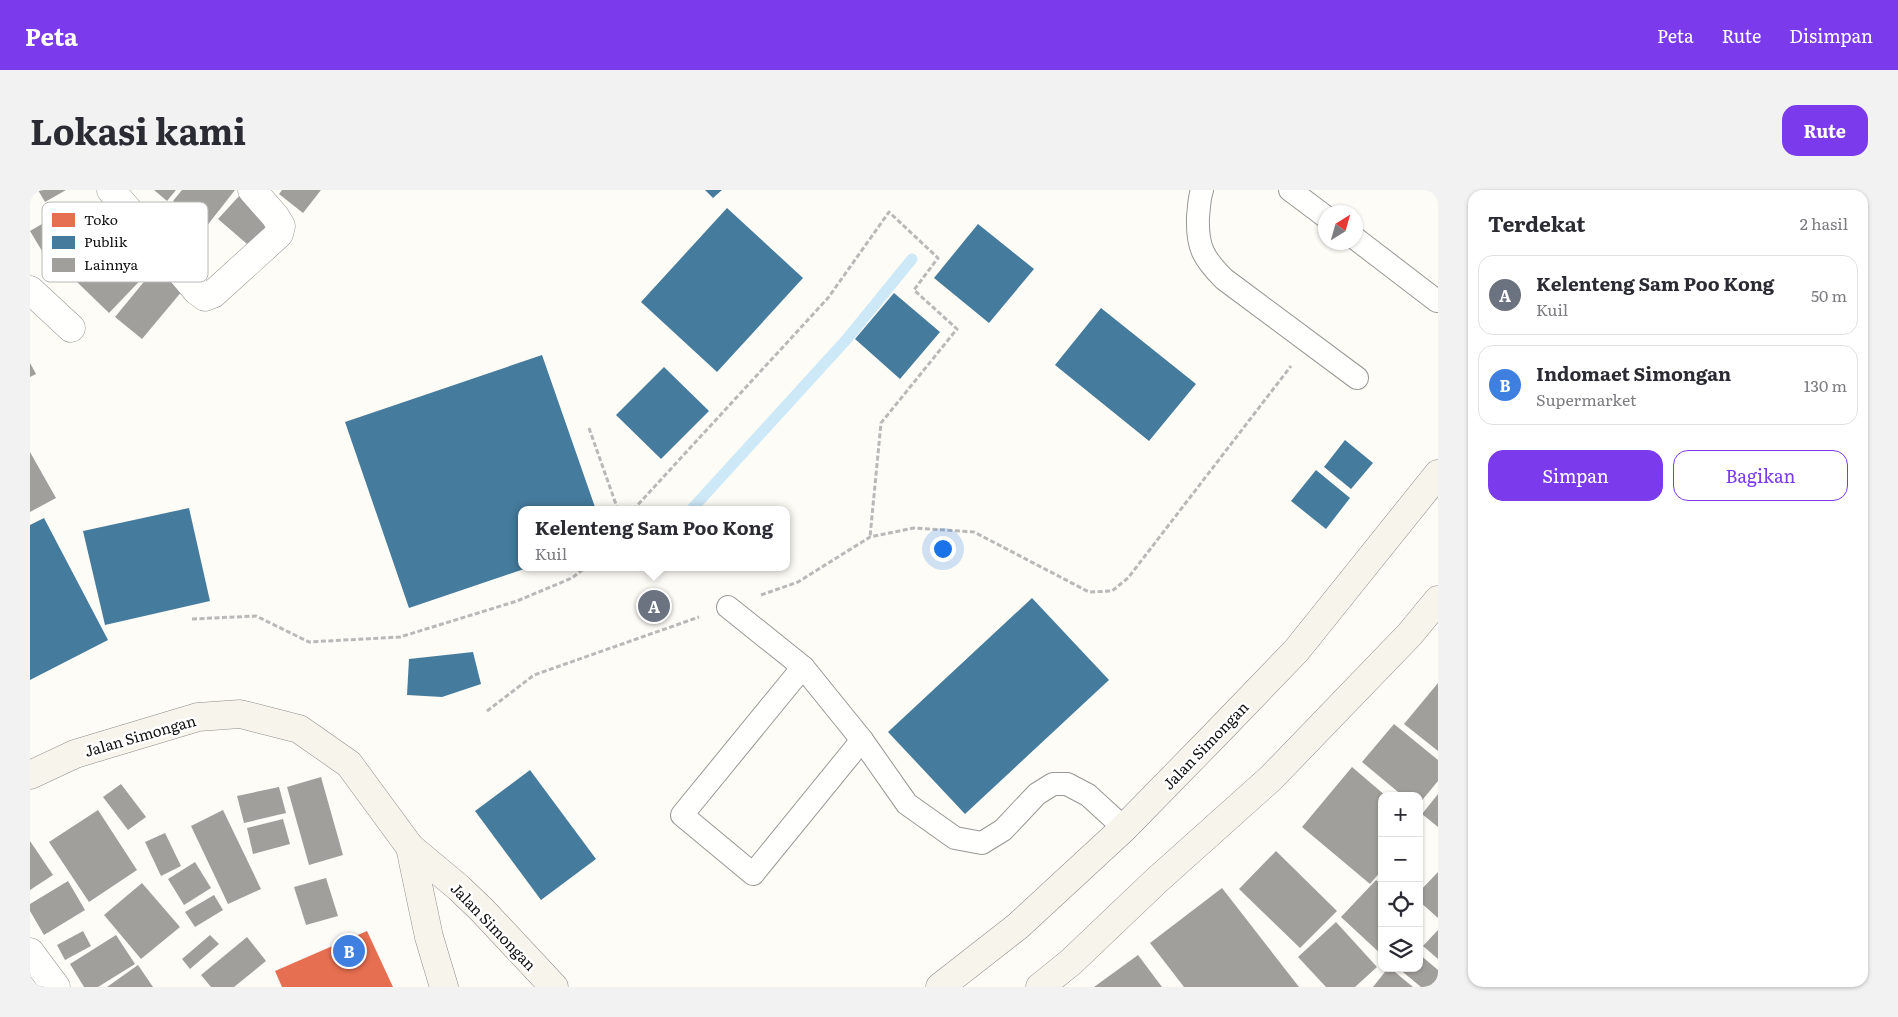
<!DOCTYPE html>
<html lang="id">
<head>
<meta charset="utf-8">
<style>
  body { margin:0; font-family:Literata,serif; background:#f2f2f3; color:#2b2b33 }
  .controls { position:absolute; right:15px; bottom:15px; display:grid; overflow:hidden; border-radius:10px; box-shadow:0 1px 4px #0004 }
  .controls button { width:45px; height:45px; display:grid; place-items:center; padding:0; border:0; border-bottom:1px solid #e1e1e2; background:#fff; color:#2b2b33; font:25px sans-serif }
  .compass { position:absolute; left:1288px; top:15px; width:45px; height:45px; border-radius:50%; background:#fff; box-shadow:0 1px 4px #0004; rotate:37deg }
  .you { position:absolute; left:912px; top:358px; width:18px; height:18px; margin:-12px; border:4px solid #fff; border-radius:50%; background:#1a73e8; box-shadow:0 0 0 8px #1a73e833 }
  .badge { display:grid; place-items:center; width:32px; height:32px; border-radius:50%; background:#7c3aed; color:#fff; font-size:16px; font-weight:700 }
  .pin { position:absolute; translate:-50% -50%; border:2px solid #fff; box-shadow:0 1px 5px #0006 }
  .popup { position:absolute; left:488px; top:316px; width:272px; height:65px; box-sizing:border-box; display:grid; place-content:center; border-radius:10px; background:#fff; filter:drop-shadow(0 1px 4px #0005); font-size:16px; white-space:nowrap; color:#7c7c81 }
  .popup b { font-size:19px; color:#2b2b33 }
  .popup::after { content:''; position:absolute; left:50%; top:100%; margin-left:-10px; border:10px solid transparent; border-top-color:#fff }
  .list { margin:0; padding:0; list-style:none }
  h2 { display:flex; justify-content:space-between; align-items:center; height:65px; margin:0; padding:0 20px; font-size:21px }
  h2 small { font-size:16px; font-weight:400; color:#7c7c81 }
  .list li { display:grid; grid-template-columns:32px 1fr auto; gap:15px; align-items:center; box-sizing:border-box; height:80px; margin:0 10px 10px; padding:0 10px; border:1px solid #e1e1e2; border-radius:15px }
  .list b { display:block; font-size:19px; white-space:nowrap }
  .list p { margin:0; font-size:16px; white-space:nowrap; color:#7c7c81 }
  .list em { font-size:16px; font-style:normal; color:#7c7c81 }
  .actions { display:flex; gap:10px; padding:15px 20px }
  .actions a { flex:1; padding:11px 0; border:1px solid #7c3aed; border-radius:15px; text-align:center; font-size:18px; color:#7c3aed }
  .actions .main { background:#7c3aed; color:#fff }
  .icon { flex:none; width:28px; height:28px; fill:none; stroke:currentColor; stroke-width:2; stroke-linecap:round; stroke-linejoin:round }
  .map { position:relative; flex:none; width:1408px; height:797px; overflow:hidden; border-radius:15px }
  header { display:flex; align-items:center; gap:30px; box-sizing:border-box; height:70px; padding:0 25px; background:#7c3aed; color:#fff }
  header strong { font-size:24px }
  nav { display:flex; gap:28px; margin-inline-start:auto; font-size:18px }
  .intro { display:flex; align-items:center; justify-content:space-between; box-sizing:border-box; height:120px; padding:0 30px }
  h1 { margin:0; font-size:35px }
  .button { padding:12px 22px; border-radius:15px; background:#7c3aed; color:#fff; font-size:18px; font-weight:700 }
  main { display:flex; gap:30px; padding:0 30px }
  aside { flex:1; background:#fff; border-radius:15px; box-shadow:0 1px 4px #0004 }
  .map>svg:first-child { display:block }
  .shops { fill:#e76f51 }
  .public { fill:#457b9d }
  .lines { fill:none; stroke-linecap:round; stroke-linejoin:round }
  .stream { stroke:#cde8f7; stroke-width:11 }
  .building { fill:#a19f9c }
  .service-casing { stroke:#979795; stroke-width:24 }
  .minor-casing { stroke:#979795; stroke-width:29 }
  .secondary-casing { stroke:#8e8d8b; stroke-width:29 }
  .path { stroke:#b9b9b8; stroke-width:3; stroke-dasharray:5 2.5; stroke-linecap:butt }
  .service { stroke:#fffffe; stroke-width:22 }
  .minor { stroke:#fffffe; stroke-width:28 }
  .secondary { stroke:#f6f4eb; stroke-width:28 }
  .labels { text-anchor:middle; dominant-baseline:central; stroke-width:5; stroke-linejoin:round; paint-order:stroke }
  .street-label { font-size:15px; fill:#111; stroke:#fff }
  .key { fill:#fff; stroke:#b8b8b8; stroke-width:1 }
  .key-label { font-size:14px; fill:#111 }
</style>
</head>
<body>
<header>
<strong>Peta</strong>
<nav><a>Peta</a><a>Rute</a><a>Disimpan</a></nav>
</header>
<div class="intro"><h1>Lokasi kami</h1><a class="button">Rute</a></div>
<main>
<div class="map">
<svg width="1408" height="797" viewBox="0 0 1408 797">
  <rect width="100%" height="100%" fill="#fdfcf7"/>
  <path class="shops" d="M337 741 363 797H252L245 781Z"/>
  <g class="public">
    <path d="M675 0H692L683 8Z"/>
    <path d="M697 18 773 88 687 182 611 112Z"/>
    <path d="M948 34 1004 79 959 133 904 88Z"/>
    <path d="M864 103 910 142 870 189 825 149Z"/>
    <path d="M1071 118 1166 194 1119 251 1025 175Z"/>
    <path d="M512 165 566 320H492V377L497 378 379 418 315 232Z"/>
    <path d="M634 177 679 221 631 269 586 225Z"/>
    <path d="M1315 250 1343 273 1321 299 1294 277Z"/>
    <path d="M1286 280 1320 308 1296 339 1261 311Z"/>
    <path d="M159 318 180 411 75 435 53 341Z"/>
    <path d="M14 328 78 450 0 490V335Z"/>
    <path d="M1002 408 1079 490 935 624 858 542Z"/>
    <path d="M443 462 451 494 412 507 377 505 379 469Z"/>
    <path d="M500 580 566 669 511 710 445 621Z"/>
  </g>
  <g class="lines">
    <path class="stream" d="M661 320 816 150 882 69"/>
  </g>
  <g class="building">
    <path d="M8 0H36L15 12Z"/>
    <path d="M124 0H146L137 11Z"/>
    <path d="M152 0H205L176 37 143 11Z"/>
    <path d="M252 0H291L273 23 249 4Z"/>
    <path d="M210 5 246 36 224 60 188 29Z"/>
    <path d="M39 18 54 42 15 66 0 41Z"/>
    <path d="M90 42 125 75 79 123 45 90Z"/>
    <path d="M131 71 158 94 112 149 85 127Z"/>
    <path d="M0 173 6 184 0 187Z"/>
    <path d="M0 262 26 308 0 322Z"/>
    <path d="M1408 493V561L1374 534Z"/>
    <path d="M1364 534 1408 570V591L1389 614V606H1373L1332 572Z"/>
    <path d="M1322 577 1356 606H1352V680L1340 694 1272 637Z"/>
    <path d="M291 587 313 665 279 675 257 597Z"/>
    <path d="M91 594 116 627 98 640 73 607Z"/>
    <path d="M249 597 256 623 214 633 207 606Z"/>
    <path d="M1408 604V637L1392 624Z"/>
    <path d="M68 620 107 680 59 712 19 652Z"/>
    <path d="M193 620 231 699 198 714 161 636Z"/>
    <path d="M253 629 260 654 223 664 217 638Z"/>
    <path d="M135 643 151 676 131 686 115 652Z"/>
    <path d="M0 651 23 685 0 700Z"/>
    <path d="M1246 661 1307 721 1270 758 1209 699Z"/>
    <path d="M165 672 181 698 154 715 138 689Z"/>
    <path d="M1408 682V728L1389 711V702Z"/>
    <path d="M296 688 308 726 276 735 264 697Z"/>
    <path d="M1346 690 1352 695V765L1311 727Z"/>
    <path d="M38 691 55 720 14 745 0 721V714Z"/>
    <path d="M112 693 150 737 111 769 74 725Z"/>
    <path d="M1192 698 1269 797H1154L1120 753Z"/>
    <path d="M184 705 193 720 165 737 155 722Z"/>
    <path d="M1306 732 1347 777 1325 797H1296L1268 767Z"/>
    <path d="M1408 740V769L1393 756Z"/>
    <path d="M53 741 61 756 35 770 27 755Z"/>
    <path d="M86 745 105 774 68 797H54L40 774Z"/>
    <path d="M180 745 189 754 160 779 152 769Z"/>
    <path d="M217 747 236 771 204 797H181L171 785Z"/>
    <path d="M1389 764 1408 780V797H1391L1368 778H1389Z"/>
    <path d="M1108 765 1132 797H1064Z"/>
    <path d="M108 775 123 797H77Z"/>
    <path d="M1358 778H1360L1383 797H1343Z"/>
  </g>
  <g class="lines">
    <defs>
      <g id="service">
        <path d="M1172 0C1169 9 1169 18 1168 27 1167 57 1173 68 1194 89L1327 188"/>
        <path d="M1260 0 1296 27"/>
        <path d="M1326 49 1407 111"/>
        <path d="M698 417 773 477 832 550 877 614 925 648 952 653 973 640 1007 604 1023 594H1037L1058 605 1094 638"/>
        <path d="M773 477 652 625 723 684 832 550"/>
      </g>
      <g id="minor">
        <path d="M81 0 167 101 175 107 183 104 249 44 251 36 245 26 222 0"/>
        <path d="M0 100 41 138"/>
        <path d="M0 762 26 797"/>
      </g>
      <g id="secondary">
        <path d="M0 585 45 564 168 527 210 524 269 539 319 574 380 657 429 698 452 720 524 797"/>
        <path d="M380 657 399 747 414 797"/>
        <path d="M910 797 988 736 1094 638 1184 546 1266 461 1408 284"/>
        <path d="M1010 797 1041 772 1126 691 1241 588 1380 444 1408 410"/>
      </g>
    </defs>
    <use href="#service" class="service-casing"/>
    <use href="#minor" class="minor-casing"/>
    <use href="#secondary" class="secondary-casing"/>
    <g class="path">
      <path d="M559 238 588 320"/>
      <path d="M603 320 798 108 859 22 908 68 884 100 927 139 851 233 840 347"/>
      <path d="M731 405 768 392 840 347 884 338 944 342 1059 402 1082 401 1098 388 1261 176"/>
      <path d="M162 429 226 426 279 452 370 447 487 411 542 388 556 377"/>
      <path d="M457 521 504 485 669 427"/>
    </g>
    <use href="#service" class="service"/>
    <use href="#minor" class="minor"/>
    <use href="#secondary" class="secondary"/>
  </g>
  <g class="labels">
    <g class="street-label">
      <text transform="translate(110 545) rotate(-16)">Jalan Simongan</text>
      <text transform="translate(1175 555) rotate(-46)">Jalan Simongan</text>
      <text transform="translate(464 736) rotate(46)">Jalan Simongan</text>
    </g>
  </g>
  <rect x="12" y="12" width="166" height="80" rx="8" class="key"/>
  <rect x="22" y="23" width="23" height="14" fill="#e76f51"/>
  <rect x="22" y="46" width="23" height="13" fill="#457b9d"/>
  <rect x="22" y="68" width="23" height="14" fill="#a19f9c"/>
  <g class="key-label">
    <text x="54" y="35">Toko</text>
    <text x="54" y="57">Publik</text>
    <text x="54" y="80">Lainnya</text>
  </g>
</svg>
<div class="controls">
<button>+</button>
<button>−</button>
<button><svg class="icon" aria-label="locate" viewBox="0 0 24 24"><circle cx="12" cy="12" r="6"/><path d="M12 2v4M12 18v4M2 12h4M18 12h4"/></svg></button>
<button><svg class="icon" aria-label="layers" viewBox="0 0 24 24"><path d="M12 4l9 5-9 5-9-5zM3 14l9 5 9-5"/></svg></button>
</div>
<svg class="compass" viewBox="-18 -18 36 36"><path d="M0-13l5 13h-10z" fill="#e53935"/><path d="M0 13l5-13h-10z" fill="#7c7c81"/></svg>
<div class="you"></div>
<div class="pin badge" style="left:624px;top:416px;background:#6b7280">A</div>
<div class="popup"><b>Kelenteng Sam Poo Kong</b>Kuil</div>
<div class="pin badge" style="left:319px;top:761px;background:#3f7fe0">B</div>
</div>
<aside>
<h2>Terdekat<small>2 hasil</small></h2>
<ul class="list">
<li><span class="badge" style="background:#6b7280">A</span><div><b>Kelenteng Sam Poo Kong</b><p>Kuil</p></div><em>50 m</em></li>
<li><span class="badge" style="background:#3f7fe0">B</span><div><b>Indomaet Simongan</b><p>Supermarket</p></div><em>130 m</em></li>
</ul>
<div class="actions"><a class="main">Simpan</a><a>Bagikan</a></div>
</aside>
</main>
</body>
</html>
